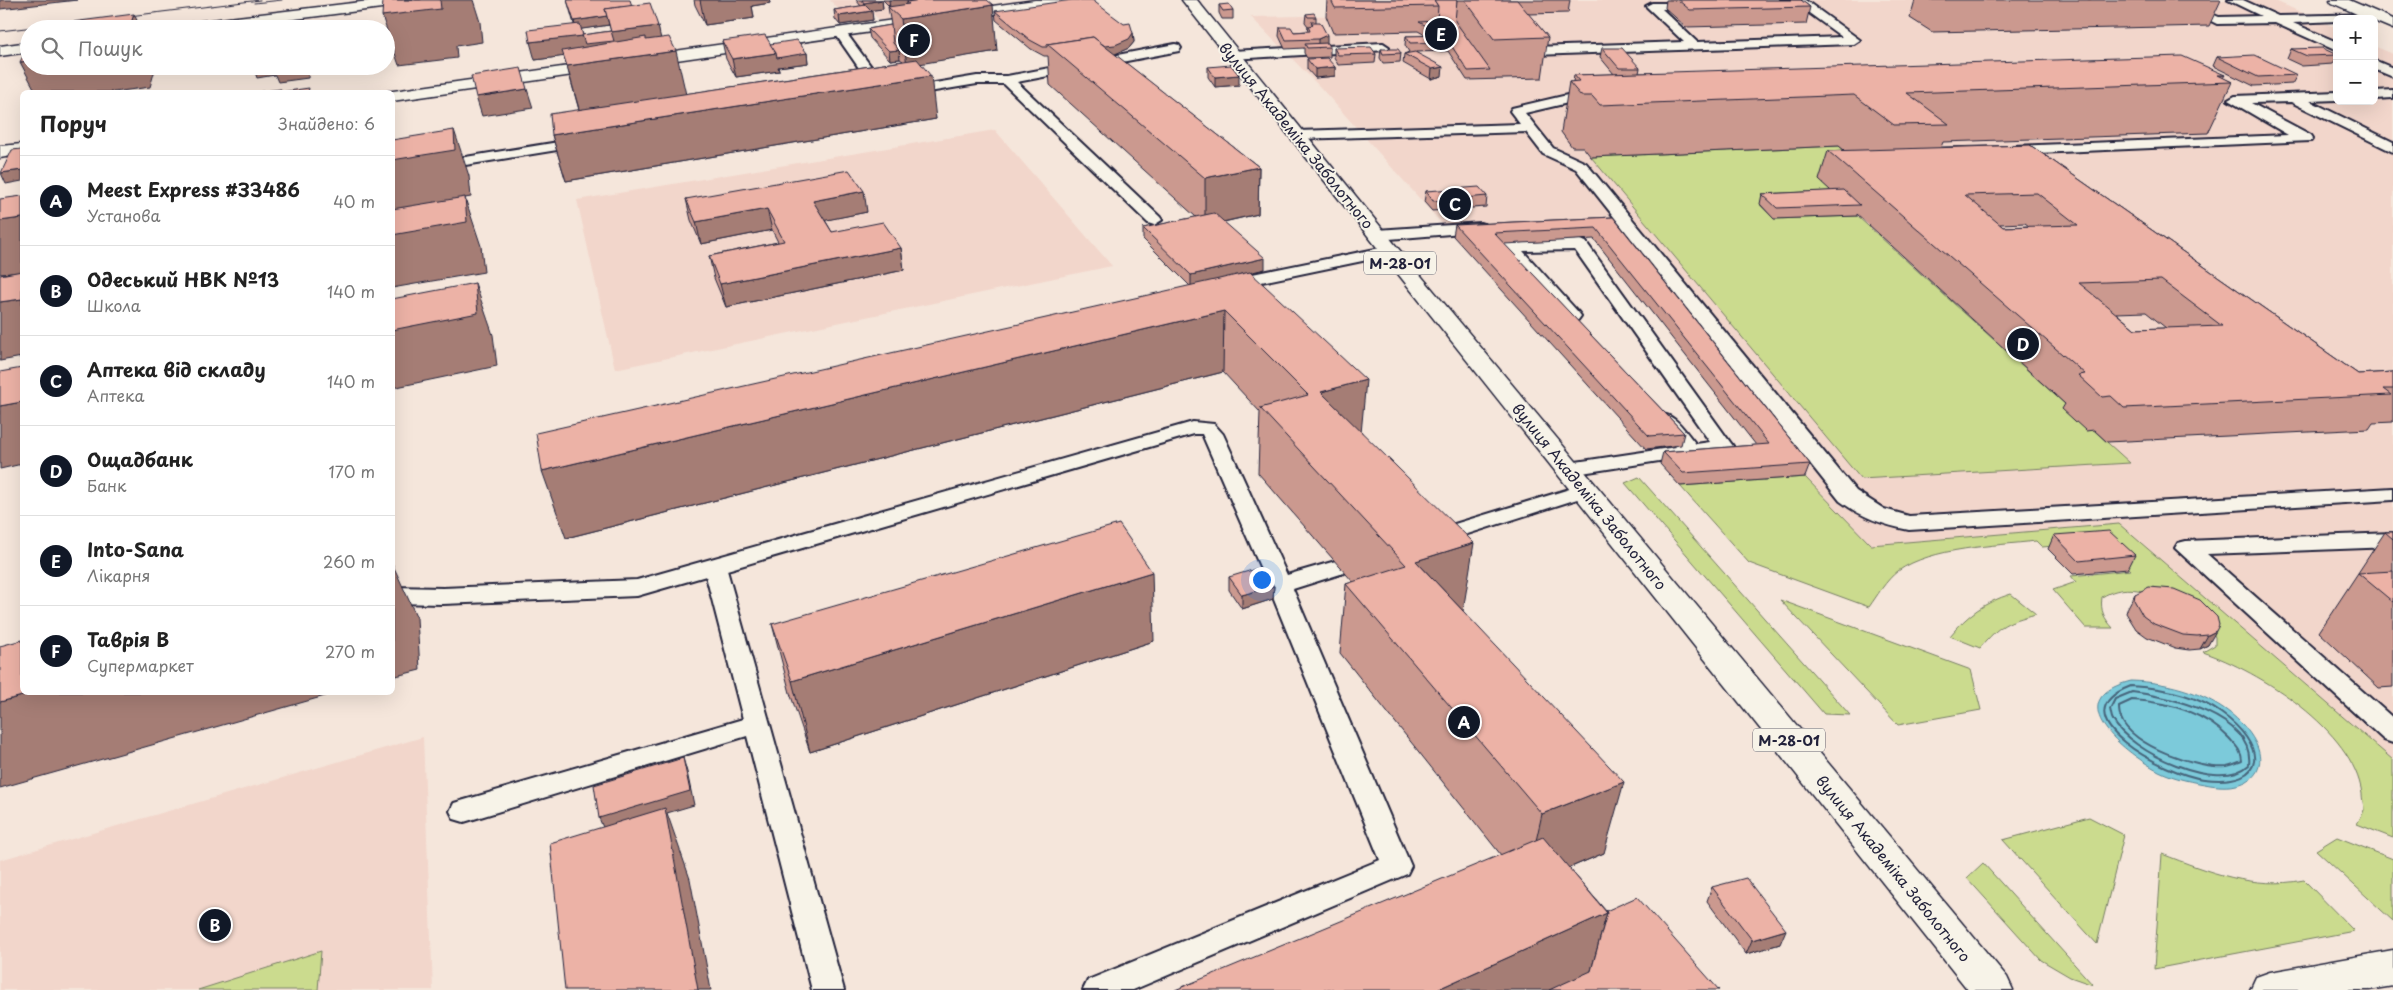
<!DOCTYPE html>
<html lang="uk">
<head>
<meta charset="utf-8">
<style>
  body { margin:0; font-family:"Playpen Sans",sans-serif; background:#f2f2f2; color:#222 }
  .controls { position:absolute; right:15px; top:15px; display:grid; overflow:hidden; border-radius:8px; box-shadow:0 5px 20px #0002 }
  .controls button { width:45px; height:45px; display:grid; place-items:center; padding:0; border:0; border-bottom:1px solid #e0e0e0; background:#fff; color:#222; font:25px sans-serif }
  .you { position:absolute; left:1261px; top:579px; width:18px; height:18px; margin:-12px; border:4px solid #fff; border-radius:50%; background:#1a73e8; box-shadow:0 0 0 8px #1a73e833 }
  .badge { display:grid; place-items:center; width:32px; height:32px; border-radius:50%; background:#111827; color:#fff; font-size:16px; font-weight:700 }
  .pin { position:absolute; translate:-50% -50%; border:2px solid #fff; box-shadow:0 1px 5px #0006 }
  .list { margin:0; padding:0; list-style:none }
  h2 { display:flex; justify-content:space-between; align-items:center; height:65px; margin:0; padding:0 20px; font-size:21px }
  h2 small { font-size:16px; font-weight:400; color:#767676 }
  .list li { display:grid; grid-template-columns:32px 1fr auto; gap:15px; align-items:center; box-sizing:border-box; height:90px; padding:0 20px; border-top:1px solid #e0e0e0 }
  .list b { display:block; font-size:19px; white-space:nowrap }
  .list p { margin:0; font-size:16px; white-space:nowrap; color:#767676 }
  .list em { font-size:16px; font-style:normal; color:#767676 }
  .icon { flex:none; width:28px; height:28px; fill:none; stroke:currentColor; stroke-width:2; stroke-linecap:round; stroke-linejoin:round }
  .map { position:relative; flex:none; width:2393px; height:990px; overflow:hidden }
  .search { position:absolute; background:#fff; box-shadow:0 5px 20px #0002; left:20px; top:20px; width:375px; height:55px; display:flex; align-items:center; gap:12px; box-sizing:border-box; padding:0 18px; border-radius:28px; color:#767676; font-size:19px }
  .panel { position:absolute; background:#fff; box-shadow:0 5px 20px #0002; left:20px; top:90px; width:375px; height:605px; border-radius:8px }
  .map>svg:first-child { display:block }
  .built { fill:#f2d6cb }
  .green { fill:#cbdb8e; stroke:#767e64 }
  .water { fill:#7ccada; stroke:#58879a }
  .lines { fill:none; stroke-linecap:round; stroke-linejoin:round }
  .shore { stroke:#46657b; stroke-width:2 }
  .lane-casing { stroke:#22223b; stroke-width:4 }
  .street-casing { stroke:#22223b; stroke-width:3 }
  .primary-casing { stroke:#22223b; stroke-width:3 }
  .highway-casing { stroke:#22223b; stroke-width:3 }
  .lane { fill:#f7f3e8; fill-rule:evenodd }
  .street { fill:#f7f3e8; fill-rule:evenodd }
  .primary { fill:#f7f3e8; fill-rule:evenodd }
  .highway { fill:#f7f3e8; fill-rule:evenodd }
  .tram { stroke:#22223b; stroke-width:1 }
  .wall { fill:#cb998f; stroke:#22223b; fill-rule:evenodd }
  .shaded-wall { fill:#a57d74; stroke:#22223b }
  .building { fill:#ecb2a6; stroke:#22223b; fill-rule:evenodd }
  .labels { text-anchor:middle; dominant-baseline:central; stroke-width:4; stroke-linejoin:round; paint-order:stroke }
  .shield { fill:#f7f3e8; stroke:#62616f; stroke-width:1 }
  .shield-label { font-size:14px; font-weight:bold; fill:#22223b }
  .street-label { font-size:15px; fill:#22223b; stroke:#f7f3e8 }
</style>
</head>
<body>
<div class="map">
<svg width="2393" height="990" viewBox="0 0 2393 990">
  <rect width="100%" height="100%" fill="#f5e6db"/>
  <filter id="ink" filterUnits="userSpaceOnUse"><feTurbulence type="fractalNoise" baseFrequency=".02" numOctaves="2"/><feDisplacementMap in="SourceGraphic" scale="10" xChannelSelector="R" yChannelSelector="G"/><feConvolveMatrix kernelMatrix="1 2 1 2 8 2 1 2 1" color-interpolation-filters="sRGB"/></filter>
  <g filter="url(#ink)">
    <g class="built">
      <path d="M830 0H979L987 7 882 22 870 11 843 15Z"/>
      <path d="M1405 0H2273L2337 28V101H2374V46L2393 54V760L2119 524 1871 545 1805 477 1611 228 1453 236 1320 87 1251 17 1413 14Z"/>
      <path d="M995 130 1112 266 615 369 577 200Z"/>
      <path d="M423 737 433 990H0V860Z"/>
    </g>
    <g class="green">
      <path d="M1839 146 1877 178 1820 180 1841 201 1760 205 1774 219 1857 216 2130 463 1861 479 1591 157Z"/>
      <path d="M1639 477 1850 715 1824 714 1625 483Z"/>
      <path d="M1805 477 1871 545 2119 524 2393 760V838L2357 824C2359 820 2363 814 2364 810 2364 805 2362 799 2362 794 2354 730 2259 671 2203 652L2215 645V637L2210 627C2178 608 2139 574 2102 597 2100 611 2104 618 2113 628H2086L2053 590 2076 582 2071 576 2131 570 2103 542 2042 547 2036 541C1995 546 1932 547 1898 571 1886 580 1877 596 1869 607L1749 563 1680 486Z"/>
      <path d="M2011 594 2036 614C2007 622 2000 624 1980 648L1950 636C1967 615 1985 602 2011 594Z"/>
      <path d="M1780 600 1971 670 1981 710 1898 725Z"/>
      <path d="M2089 817 2124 835 2097 944 2003 840Z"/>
      <path d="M2337 837 2393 859V921L2316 850Z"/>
      <path d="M2162 854C2209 872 2254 890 2304 880L2354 931 2154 969Z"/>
      <path d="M1983 863 2093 985 2070 977 2041 960 1967 878Z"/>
      <path d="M321 951 318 990H198Z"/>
    </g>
    <path class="water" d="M2131 681C2169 682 2214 694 2242 724 2276 760 2259 793 2210 785 2193 782 2175 779 2159 771 2125 753 2057 700 2131 681Z"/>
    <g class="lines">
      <g class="shore">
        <path d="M2131 686C2162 688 2195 694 2221 713 2265 744 2271 787 2204 779 2167 775 2053 716 2131 686Z"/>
        <path d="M2132 692C2168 696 2255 716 2249 765 2219 793 2130 752 2113 720 2111 717 2111 712 2110 709L2115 699Z"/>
        <path d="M2132 700C2168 702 2203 711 2229 738 2235 745 2242 751 2242 761 2237 763 2232 765 2227 766 2199 769 2131 746 2121 718 2119 714 2119 710 2119 706Z"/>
      </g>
      <defs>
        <g id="lane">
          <path d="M1780 0H1805L1860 40 1854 44 1534 55 1528 51 1534 47 1684 42 1648 8 1646 6 1652 3H1698L1700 5 1694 8 1662 9 1697 42 1842 37 1798 5 1780 4Z"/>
          <path d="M2228 0H2243L2278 16 2376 14 2382 17 2376 20 2337 19V21L2293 23 2337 42V51L2275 23 2217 24 2191 11 2197 8 2219 17 2261 16Z"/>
          <path d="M840 28 844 30 887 88 888 91 887 94H877L834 32Z"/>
          <path d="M1383 43 1389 47 1387 50 1232 59 1226 55 1232 51Z"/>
          <path d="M1175 44 1179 45 1181 48 1179 51 1017 82 1160 217 1162 220 1154 225 1148 223 1004 84H977L905 96 899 92 905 88 977 76H1007Z"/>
          <path d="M2374 60 2393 68V77L2374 69Z"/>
          <path d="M1593 89 1600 93 1598 96 1525 113 1553 148 1586 163 1856 491 1884 509 1909 516 2393 488V500L1909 530C1883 525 1861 517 1840 501L1576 169 1543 154 1526 132 1297 139 1290 135 1297 131 1520 124 1510 111 1512 108Z"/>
          <path d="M2393 90V98L2374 99V91Z"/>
          <path d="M2337 92V100L2310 101 2393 142V152L2291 102 2251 103 2311 135 2313 138 2311 141 2013 154 2006 150 2013 146 2288 135 2228 100 2235 96Z"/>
          <path d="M583 138 588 139 590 142 588 145 392 177V169Z"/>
          <path d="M1481 223 1487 225 1489 228 1487 231 1377 240 1371 238 1369 235 1371 232 1377 230Z"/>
          <path d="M1580 240 1586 242 1730 442 1733 446 1730 450 1569 475 1562 473 1559 469 1562 465 1569 463 1676 447 1653 419 1656 415C1674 410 1685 432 1696 444L1710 442 1575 250 1523 251 1578 312 1581 316 1578 320H1566L1502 247 1504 244 1510 242Z"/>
          <path d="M1390 246 1396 248 1398 251 1396 254 1228 289 1222 288 1220 284 1222 280 1228 279Z"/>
          <path d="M1193 422 1214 424 1223 434 1287 575 1339 560 1347 562 1350 567 1347 572 1293 589 1411 866 1407 874 1133 990H1083L1088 980 1380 860 1268 585 1202 434H1194L727 570 844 990H812L747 736 464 822 454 819 450 811 454 803 743 719 706 576 637 596 443 604 392 603V587L443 588 637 580Z"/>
          <path d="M1586 484 1593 486 1597 490 1593 494 1433 545 1425 543 1422 538 1425 533Z"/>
          <path d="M2393 533V547L2207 554 2393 718V743L2384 740 2175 548 2178 543 2186 541Z"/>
        </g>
        <g id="street">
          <path d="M1035 0H1073L1066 4 392 101V92H386Z"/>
          <path d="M2330 0H2349L2393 19V29L2374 21V19H2368L2332 3Z"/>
          <path d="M22 144V154L0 158V146Z"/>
          <path d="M2393 950V986L2369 990H2250L2256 977 2270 972Z"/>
        </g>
        <g id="primary">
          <path d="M378 0H420L413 4 217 29H171L178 24Z"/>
          <path d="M29 42V52L0 56V46Z"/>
        </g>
        <path id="highway" d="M1182 0H1197L1397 247 2007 977 2013 990H1968L1383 255Z"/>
      </defs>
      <use href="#lane" class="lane-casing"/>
      <use href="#street" class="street-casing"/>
      <use href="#primary" class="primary-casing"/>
      <use href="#highway" class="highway-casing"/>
      <use href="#lane" class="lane"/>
      <use href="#street" class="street"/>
      <use href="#primary" class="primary"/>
      <use href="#highway" class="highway"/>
      <g class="tram">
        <path d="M254 3 282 0"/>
        <path d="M121 17 260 0"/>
        <path d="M0 31 86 21"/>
      </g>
    </g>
    <g class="wall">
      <path d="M567 0 632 6 658 26 660 38 685 94 903 61 900 59 890 60 870 38 868 29 891 25 888 7 889 6 883 0H907V2L910 1 909 0H987L997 51 921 63 936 119 566 181 552 135 579 110 564 56 535 60 574 24ZM609 25 611 31 583 35 581 29Z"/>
      <path d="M694 0H769L770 3 752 6 754 18 705 25 695 5Z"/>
      <path d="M856 0H882L883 9 871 10 873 20 840 25 835 19 834 10 861 6Z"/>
      <path d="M1327 0H1570L1568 13 1528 14 1548 37 1542 78 1467 80 1448 51 1416 52 1442 76 1431 79 1403 63 1404 54 1409 52 1405 45 1406 36H1427L1418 31 1333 33 1326 16Z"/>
      <path d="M1666 0H1801L1810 7 1806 24 1686 27 1665 8Z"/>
      <path d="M1915 0H2221L2209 26 1932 32 1910 18Z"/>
      <path d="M1219 5 1233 10V19H1222L1219 13Z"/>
      <path d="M995 11 1133 33 1134 42 1129 48 1114 54 1259 167 1258 214 1224 222 1265 269 1250 272 1361 431 1463 611 1604 853 1569 868 1606 911 1719 990 1501 855 1340 653 1346 584 1353 582 1258 473 1260 412 1223 372 566 538 1190 286 1143 239V228L1196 217 1050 85 1048 56H1044L1031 49 996 20Z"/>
      <path d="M1306 14 1316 17V22L1327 43 1330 47V57L1307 58 1304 53V48L1285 49 1279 36 1280 27 1294 32 1307 31 1308 26 1305 22Z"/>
      <path d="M722 41 770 44 807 53 808 63 778 67 779 71 736 77 726 59Z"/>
      <path d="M1334 48 1376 54 1375 63 1338 65 1334 57Z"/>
      <path d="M1602 48 1640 68 1639 73 2225 75 2223 78 2232 82 2208 133 1943 142 1941 147 2030 145 2358 374 2393 372V422L2373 423 2369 429 2107 442 2094 430 2086 431 2062 409 2065 404 1857 214V216L1774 219 1760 204 1762 194 1831 191 1819 180 1828 151 1844 150 1839 146 1591 157 1583 147H1572L1561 132 1569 82H1573L1574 75 1614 74 1600 57ZM2025 223 2029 226 2003 227 2000 224ZM2146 312 2166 328 2135 329 2116 313Z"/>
      <path d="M1381 49 1401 53 1400 62 1383 63 1380 58Z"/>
      <path d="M2291 49 2337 54V56L2333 64 2302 66 2287 59Z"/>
      <path d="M2217 57 2297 75 2292 84 2254 86 2213 66Z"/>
      <path d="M1307 59 1335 67V76L1315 78 1307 69Z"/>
      <path d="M1208 67 1239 85 1215 87 1208 77Z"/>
      <path d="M1426 191 1487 196 1486 207 1432 211 1424 202Z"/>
      <path d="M686 199 867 212 825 220 832 232 901 248 904 270 726 307 714 278 709 256 778 242 772 230 701 244 691 220Z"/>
      <path d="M1613 217 1810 464 1805 477 1680 486 1660 464 1663 452 1756 445 1594 239 1504 244 1684 433 1681 445 1646 449 1453 236 1455 225Z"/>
      <path d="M2385 532H2393V687L2379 688 2319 632Z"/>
      <path d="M2054 535 2135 555 2128 569 2073 574 2048 549Z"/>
      <path d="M1229 577 1274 586 1273 599 1242 609 1229 590Z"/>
      <path d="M2135 594 2217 617 2208 645 2200 649 2189 650 2175 648 2147 637 2136 629 2126 613 2128 607Z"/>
      <path d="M772 624 1154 641 810 752 790 693Z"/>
      <path d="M1712 887 1780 944 1746 954 1707 901Z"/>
    </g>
    <g class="shaded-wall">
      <path d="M0 0H77L0 9Z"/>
      <path d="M440 0H473L480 22 482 42 456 46 457 58 399 65 382 16Z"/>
      <path d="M700 0H769L770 3 752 6 754 18 705 25Z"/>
      <path d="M882 0 883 9 866 11 864 3Z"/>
      <path d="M889 0H907V6L890 8Z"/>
      <path d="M993 5 997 51 907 66 901 19Z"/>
      <path d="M872 11 873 20 840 25 839 16Z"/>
      <path d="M134 14 141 29H129Z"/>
      <path d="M607 16 609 25 576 30 574 21Z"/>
      <path d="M658 26 662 44 535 60 530 42Z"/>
      <path d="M1133 33 1134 42 1129 48 1115 54 1094 57 1093 48Z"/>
      <path d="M1327 35V44L1318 48V39Z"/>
      <path d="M899 50 900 59 890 60 889 51Z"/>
      <path d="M676 51 687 99 581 116 567 66Z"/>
      <path d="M776 53H807L808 63 778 67 779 71 736 77 732 59Z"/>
      <path d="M29 61V66H156L150 87 114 92H36L20 62Z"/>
      <path d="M253 66H309L308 78 278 82 275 75 257 78Z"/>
      <path d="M1335 67V76L1315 78V69Z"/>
      <path d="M1443 67 1442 76 1431 79 1432 69Z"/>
      <path d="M1239 75V85L1215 87V77Z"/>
      <path d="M931 76 936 119 566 181 552 135Z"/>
      <path d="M527 89 533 108 482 116 476 97Z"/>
      <path d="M454 130 469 176 471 197 465 198 481 246 484 272 392 288V160Z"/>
      <path d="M1259 167 1258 214 1205 226V178Z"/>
      <path d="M22 170V181L6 184 1 173Z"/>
      <path d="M864 191 867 212 817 222 813 201Z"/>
      <path d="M767 209 772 230 701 244 696 222Z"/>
      <path d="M22 218V272L0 274V221Z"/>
      <path d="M901 248 904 270 726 307 720 284Z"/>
      <path d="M1265 258V269L1191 287V275Z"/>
      <path d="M475 283 493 335 497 366 392 388V330Z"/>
      <path d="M22 299V357L0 361V302Z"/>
      <path d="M1224 311 1223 372 566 538 542 471Z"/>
      <path d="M1366 380 1360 444 1321 392Z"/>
      <path d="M22 402V464L0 469V406Z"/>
      <path d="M1474 543 1463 611 1416 561Z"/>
      <path d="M392 563 417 618 420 670 392 677Z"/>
      <path d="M1152 572 1154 641 810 752 792 681Z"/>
      <path d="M1274 586 1273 599 1242 609V595Z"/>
      <path d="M2216 631 2208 645 2200 649 2208 635Z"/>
      <path d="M37 692H339L0 788V702Z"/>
      <path d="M683 758 687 772 694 805 667 813 690 879 711 990H698L605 832 599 818Z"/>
      <path d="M1624 782 1604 853 1526 886 1542 814Z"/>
      <path d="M1607 913 1587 985 1575 990H1436Z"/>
      <path d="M1786 930 1780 944 1746 954 1752 940Z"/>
    </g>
    <g class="building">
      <path d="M383 0H440L441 9 382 16Z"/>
      <path d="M567 0H630L632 6 605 9 607 16 574 21Z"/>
      <path d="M862 0H882L864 3Z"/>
      <path d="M921 0H987L993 5 901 19 888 7 909 4 907 2Z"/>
      <path d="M1072 0H1092L1124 24 1130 23 1133 33 1129 39 1115 45 1105 46 1093 37 1047 44V47H1043L1030 40 995 11Z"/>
      <path d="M1331 0H1434L1438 6 1335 8Z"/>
      <path d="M1434 0H1457L1455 21 1490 70 1468 71 1449 42 1410 43 1406 36 1444 35 1419 22 1437 21 1438 6Z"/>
      <path d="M1465 0H1517L1548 37 1494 39Z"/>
      <path d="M1678 0H1801L1810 7 1690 10Z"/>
      <path d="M650 3 658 26 611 32 605 9Z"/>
      <path d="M1229 4 1233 10 1223 11 1219 5Z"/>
      <path d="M866 5 872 11 839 16 834 10Z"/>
      <path d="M1314 13 1316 17H1308L1306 14Z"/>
      <path d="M134 14 129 29H69L72 22Z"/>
      <path d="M1311 22H1320L1327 35 1318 39 1286 40 1280 27H1291L1294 32 1310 31 1308 26 1313 25Z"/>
      <path d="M580 24 583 36 530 42 528 30Z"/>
      <path d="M891 25 893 43 899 50 889 51 868 29Z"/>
      <path d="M611 31 614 41 585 44 582 35Z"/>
      <path d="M765 35 776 53 732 59 722 41Z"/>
      <path d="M646 37V40L669 37 676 51 567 66 562 51Z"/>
      <path d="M1093 37 1259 167 1205 178 1047 44Z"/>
      <path d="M797 40 807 53 777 58 776 53 770 44Z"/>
      <path d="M1328 43 1330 47 1307 48 1305 44Z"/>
      <path d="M29 44V61L20 62Z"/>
      <path d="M1371 47 1376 54 1338 55 1334 48Z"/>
      <path d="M1602 48H1622L1640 68H1619Z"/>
      <path d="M2322 48 2337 55 2307 56 2291 49Z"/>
      <path d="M1381 49H1398L1401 53 1383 54Z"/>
      <path d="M1415 52 1443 67 1432 69 1404 54Z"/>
      <path d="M2255 55 2297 75 2258 77 2217 57Z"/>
      <path d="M2182 56 2225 75H2218L2232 82 1907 93 1949 124 1894 125 1854 95 1600 105 1592 96H1581L1569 82 1579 81 1574 75Z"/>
      <path d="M1327 58 1335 67 1315 69 1307 59Z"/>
      <path d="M917 59 931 76 552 135 550 114Z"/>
      <path d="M1231 65 1239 75 1215 77 1208 67Z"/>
      <path d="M521 68 527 89 476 97 471 76Z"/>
      <path d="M309 88 308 92H256L281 89V92Z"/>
      <path d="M390 90V92H372Z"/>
      <path d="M454 130 455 150 392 160V140Z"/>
      <path d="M2030 145 2358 374 2393 372V389H2383L2391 395 2124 408 2111 396 2102 397 2078 375 2085 374 1828 151ZM2037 193 2078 225 2003 227 1965 195ZM2161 280 2222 326 2135 329 2079 283Z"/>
      <path d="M22 149V170L1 173 12 150Z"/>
      <path d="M849 170 864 191 813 201 832 232 883 222 901 248 720 284 709 256 784 241 767 209 696 222 686 199Z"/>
      <path d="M1479 187 1487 196 1433 201 1426 191Z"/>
      <path d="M1844 190 1860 205 1777 208 1762 194Z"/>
      <path d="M22 196V218L0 221V199Z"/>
      <path d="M465 197 467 222 392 235V209Z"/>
      <path d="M1214 213 1265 258 1191 275 1143 228Z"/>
      <path d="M1613 217 1810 464 1683 473 1663 452 1769 444 1596 228 1494 233 1684 433 1649 436 1455 225Z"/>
      <path d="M22 271V299L0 302V275Z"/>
      <path d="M1250 272 1366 380 1321 392 1474 543 1416 561 1624 782 1542 814 1346 584 1406 565 1260 408 1308 395 1224 311 542 471 536 433Z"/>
      <path d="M475 283 478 313 392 330V299Z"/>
      <path d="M22 368V402L0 406V372Z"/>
      <path d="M1119 524 1152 572 792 681 772 624Z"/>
      <path d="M2109 531 2135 555 2079 561 2054 535Z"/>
      <path d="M2385 532H2393V539Z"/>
      <path d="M1259 568 1274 586 1242 595 1229 577Z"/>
      <path d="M2393 571V602L2358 573Z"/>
      <path d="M2149 587 2174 589 2200 600 2217 617 2219 625 2216 631 2208 635 2197 636 2183 635 2154 624 2143 616 2134 600 2135 594Z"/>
      <path d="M22 640V692H37L0 702V646Z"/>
      <path d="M683 758 690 791 599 818 594 785Z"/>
      <path d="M665 808 698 990H565L550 843Z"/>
      <path d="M1543 837 1607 913 1436 990H1175Z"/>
      <path d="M1746 878 1786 930 1752 940 1712 887Z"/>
      <path d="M1637 897 1719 990H1549L1591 971 1607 913 1606 911Z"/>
    </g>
  </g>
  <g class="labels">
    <g class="shield">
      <rect x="1364" y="251.5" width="72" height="23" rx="4"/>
      <rect x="1753" y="728.5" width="72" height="23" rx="4"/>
    </g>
    <g class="shield-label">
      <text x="1400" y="263">М-28-01</text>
      <text x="1789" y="740">М-28-01</text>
    </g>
    <g class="street-label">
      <text transform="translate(1297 135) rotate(51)">вулиця Академіка Заболотного</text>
      <text transform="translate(1590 496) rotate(51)">вулиця Академіка Заболотного</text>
      <text transform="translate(1894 868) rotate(51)">вулиця Академіка Заболотного</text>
    </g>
  </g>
</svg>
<div class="controls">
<button>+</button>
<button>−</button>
</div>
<div class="you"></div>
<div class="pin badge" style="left:1464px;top:722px">A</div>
<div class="pin badge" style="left:215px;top:925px">B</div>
<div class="pin badge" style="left:1455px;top:204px">C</div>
<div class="pin badge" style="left:2023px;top:344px">D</div>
<div class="pin badge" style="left:1441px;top:34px">E</div>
<div class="pin badge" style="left:914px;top:40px">F</div>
<div class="search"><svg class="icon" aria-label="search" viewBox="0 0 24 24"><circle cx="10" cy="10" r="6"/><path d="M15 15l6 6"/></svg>Пошук</div>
<section class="panel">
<h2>Поруч<small>Знайдено: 6</small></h2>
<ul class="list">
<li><span class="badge">A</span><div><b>Meest Express #33486</b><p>Установа</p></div><em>40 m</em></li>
<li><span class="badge">B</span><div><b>Одеський НВК №13</b><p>Школа</p></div><em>140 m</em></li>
<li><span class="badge">C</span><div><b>Аптека від складу</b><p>Аптека</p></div><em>140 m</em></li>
<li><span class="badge">D</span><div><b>Ощадбанк</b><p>Банк</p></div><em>170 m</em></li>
<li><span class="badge">E</span><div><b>Into-Sana</b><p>Лікарня</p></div><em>260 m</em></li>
<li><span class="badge">F</span><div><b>Таврія В</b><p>Супермаркет</p></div><em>270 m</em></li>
</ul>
</section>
</div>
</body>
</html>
